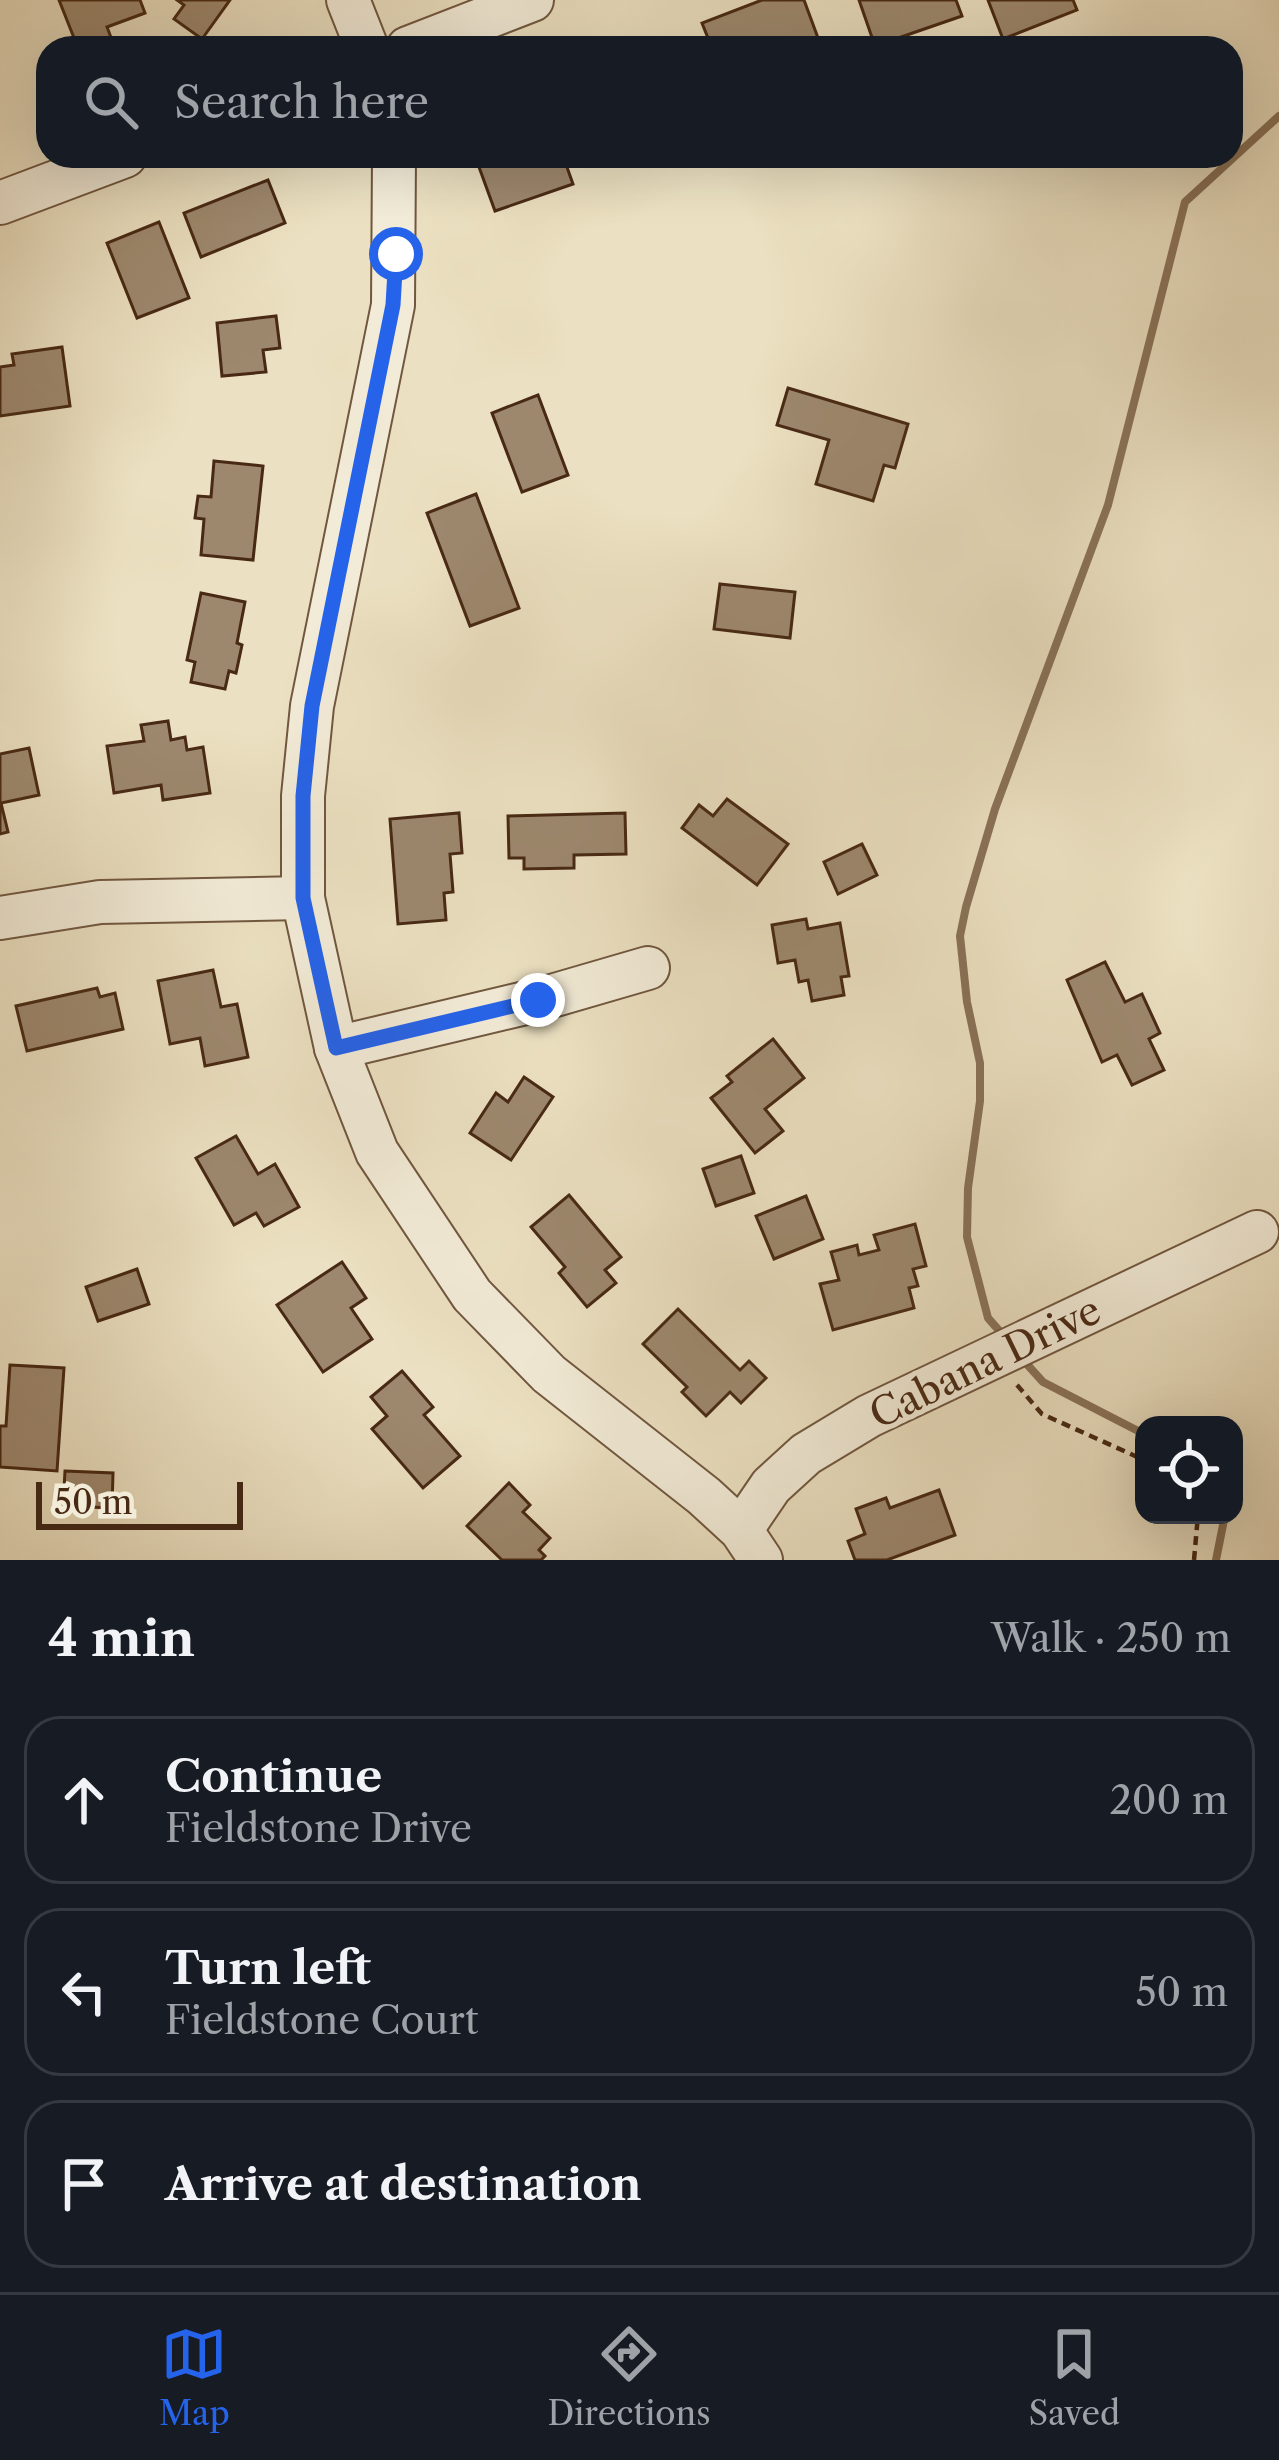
<!DOCTYPE html>
<html lang="en">
<head>
<meta charset="utf-8">
<style>
  body { margin:0; font-family:"Libre Caslon Text",serif; background:#242831; color:#f1f3f6 }
  .controls { position:absolute; right:36px; bottom:36px; display:grid; overflow:hidden; border-radius:24px; box-shadow:0 12px 48px #0002 }
  .controls button { width:108px; height:108px; display:grid; place-items:center; padding:0; border:0; border-bottom:3px solid #363941; background:#171b24; color:#f1f3f6; font:60px sans-serif }
  .scale { position:absolute; left:36px; bottom:30px; width:207px; box-sizing:border-box; padding-left:12px; border:6px solid #482914; border-top:0; font-size:33px; line-height:42px; white-space:nowrap; color:#482914; -webkit-text-stroke:9px #f2ebd7; paint-order:stroke }
  .stop { position:absolute; width:36px; height:36px; margin:-27px; border:9px solid #2563eb; border-radius:50%; background:#fff }
  .stop.end { background:#2563eb; border-color:#fff; box-shadow:0 3px 12px #0008 }
  .list { margin:0; padding:0; list-style:none }
  h2 { display:flex; justify-content:space-between; align-items:center; height:156px; margin:0; padding:0 48px; font-size:51px }
  h2 small { font-size:39px; font-weight:400; color:#9ea1a6 }
  .list li { display:grid; grid-template-columns:78px 1fr auto; gap:36px; align-items:center; box-sizing:border-box; height:168px; margin:0 24px 24px; padding:0 24px; border:3px solid #363941; border-radius:36px }
  .list b { display:block; font-size:45px; white-space:nowrap }
  .list p { margin:0; font-size:39px; white-space:nowrap; color:#9ea1a6 }
  .list em { font-size:39px; font-style:normal; color:#9ea1a6 }
  .icon { flex:none; width:66px; height:66px; fill:none; stroke:currentColor; stroke-width:2; stroke-linecap:round; stroke-linejoin:round }
  .map { position:relative; flex:none; width:1279px; height:1560px; overflow:hidden }
  .search { position:absolute; background:#171b24; box-shadow:0 12px 48px #0002; left:36px; right:36px; top:36px; height:132px; display:flex; align-items:center; gap:30px; box-sizing:border-box; padding:0 42px; border-radius:36px; color:#9ea1a6; font-size:45px }
  .sheet { height:732px; background:#171b24 }
  nav { display:flex; justify-content:space-around; align-items:center; box-sizing:border-box; height:168px; border-top:3px solid #363941; background:#171b24; font-size:33px; color:#9ea1a6 }
  nav a { display:grid; justify-items:center; gap:6px }
  nav .on { color:#2563eb }
  .map>svg:first-child { display:block }
  .lines { fill:none; stroke-linecap:round; stroke-linejoin:round }
  .stream { stroke:#897258; stroke-width:8 }
  .building { fill:#9d886e; stroke:#482914; stroke-width:3 }
  .minor-casing { stroke:#71573f; stroke-width:46 }
  .path { stroke:#482914; stroke-width:4.5; stroke-dasharray:9 6; stroke-linecap:butt }
  .minor { stroke:#f2ebd7; stroke-width:42 }
  .route { stroke:#2563eb; stroke-width:15 }
  .labels { text-anchor:middle; dominant-baseline:central; stroke-width:10; stroke-linejoin:round; paint-order:stroke }
  .street-label { font-size:39px; fill:#482914; stroke:#f2ebd7 }
</style>
</head>
<body>
<div class="map">
<svg width="1279" height="1560" viewBox="0 0 1279 1560">
  <rect width="100%" height="100%" fill="#ebe0c1"/>
  <filter id="stains"><feTurbulence type="fractalNoise" baseFrequency=".00167" numOctaves="4"/><feColorMatrix values="0 0 0 0 .2 0 0 0 0 .09 0 0 0 0 .02 0 0 0 .5 -.17"/></filter>
  <radialGradient id="worn" r=".72"><stop offset=".6" stop-color="#630" stop-opacity="0"/><stop offset="1" stop-color="#630" stop-opacity=".3"/></radialGradient>
  <g class="lines">
    <g class="stream">
      <path d="M1003 1335 988 1318 967 1237 968 1188 980 1101V1063L967 1002 960 936 966 907 995 809 1108 505 1185 202 1279 116"/>
      <path d="M1024 1361 1043 1382 1144 1434"/>
      <path d="M1216 1560 1225 1515"/>
    </g>
  </g>
  <g class="building">
    <path d="M59 0H140L145 13 107 27 115 48H78Z"/>
    <path d="M177 0H230L202 39 174 19 184 5Z"/>
    <path d="M762 0H804L818 38 794 48H712L702 23Z"/>
    <path d="M859 0H956L962 16 875 46Z"/>
    <path d="M988 0H1073L1077 10 1003 39Z"/>
    <path d="M475 156H563L573 184 495 211Z"/>
    <path d="M268 180 285 223 201 257 184 213Z"/>
    <path d="M159 222 189 298 137 318 107 243Z"/>
    <path d="M276 316 280 348 263 350 266 372 222 376 217 323Z"/>
    <path d="M62 347 70 406 0 416V367L14 365 12 354Z"/>
    <path d="M788 388 908 424 895 468 884 465 873 501 816 484 829 440 777 425Z"/>
    <path d="M538 395 568 475 522 492 492 413Z"/>
    <path d="M214 461 263 466 253 560 201 555 204 519 195 518 198 496 211 497Z"/>
    <path d="M476 494 519 608 470 626 427 513Z"/>
    <path d="M720 584 795 592 790 638 714 629Z"/>
    <path d="M201 593 245 602 237 643 242 645 236 673 229 671 225 689 191 682 195 662 187 660Z"/>
    <path d="M168 721 171 740 185 737 187 750 203 747 210 793 163 800 161 785 114 793 107 746 144 741 141 725Z"/>
    <path d="M29 748 39 795 1 803 8 832 0 834V754Z"/>
    <path d="M727 799 788 844 757 885 682 828 699 805 713 816Z"/>
    <path d="M459 813 462 853 450 854 453 892 444 893 446 920 398 924 390 819Z"/>
    <path d="M625 813 626 854 574 855V868L524 869V858H509L508 816Z"/>
    <path d="M862 844 877 875 838 894 824 862Z"/>
    <path d="M806 919 808 929 840 923 849 976 841 977 844 995 812 1001 808 980 799 982 795 960 778 963 772 925Z"/>
    <path d="M1105 962 1125 1002 1142 994 1160 1033 1149 1039 1164 1070 1132 1085 1117 1055 1102 1062 1067 980Z"/>
    <path d="M213 970 221 1007 237 1004 248 1057 205 1066 200 1038 170 1044 158 981Z"/>
    <path d="M97 988 100 997 115 993 123 1029 27 1051 16 1006Z"/>
    <path d="M773 1039 804 1078 765 1109 783 1131 755 1153 711 1098 732 1082 727 1076Z"/>
    <path d="M524 1077 553 1097 511 1160 470 1133 496 1093 508 1102Z"/>
    <path d="M236 1136 258 1174 275 1164 299 1207 264 1226 256 1213 234 1225 196 1158Z"/>
    <path d="M741 1156 754 1193 716 1206 703 1169Z"/>
    <path d="M569 1195 621 1257 605 1270 616 1283 587 1307 559 1273 565 1267 531 1227Z"/>
    <path d="M806 1196 823 1239 774 1259 756 1216Z"/>
    <path d="M915 1224 926 1266 913 1269 918 1286 909 1288 914 1308 833 1330 820 1284 839 1280 831 1252 857 1245 859 1255 879 1250 874 1235Z"/>
    <path d="M342 1262 366 1298 351 1308 372 1339 323 1372 277 1305Z"/>
    <path d="M137 1269 149 1304 98 1321 86 1287Z"/>
    <path d="M678 1309 740 1370 749 1361 766 1378 741 1403 730 1392 706 1416 682 1392 687 1387 643 1344Z"/>
    <path d="M10 1365 64 1368 57 1471 0 1467V1426H6Z"/>
    <path d="M402 1371 433 1407 424 1415 460 1456 423 1488 372 1429 387 1416 371 1397Z"/>
    <path d="M65 1471 113 1473 112 1508 63 1506Z"/>
    <path d="M509 1483 530 1505 523 1512 550 1538 539 1550 545 1556 541 1560H502L467 1526Z"/>
    <path d="M939 1490 955 1535 887 1560H855L848 1541 865 1534 856 1509 886 1498 890 1508Z"/>
  </g>
  <g class="lines">
    <defs>
      <g id="minor">
        <path d="M348 0 367 48"/>
        <path d="M408 48 532 0"/>
        <path d="M394 156 393 305 312 706 303 796V898L336 1048 377 1152 472 1295 549 1374 704 1496 741 1530 761 1560"/>
        <path d="M0 203 125 156"/>
        <path d="M0 918 100 902 303 898"/>
        <path d="M336 1048 538 1000 648 968"/>
        <path d="M741 1530 771 1486 806 1454 869 1416 1257 1232"/>
      </g>
    </defs>
    <use href="#minor" class="minor-casing"/>
    <g class="path">
      <path d="M1017 1385 1042 1414 1144 1460"/>
      <path d="M1194 1560 1198 1515"/>
    </g>
    <use href="#minor" class="minor"/>
  </g>
  <g class="lines">
    <path class="route" d="M396 254 393 305 312 706 303 796V898L336 1048 538 1000"/>
  </g>
  <g class="labels">
    <g class="street-label">
      <text transform="translate(985 1362) rotate(-26)">Cabana Drive</text>
    </g>
  </g>
  <rect width="100%" height="100%" filter="url(#stains)"/>
  <rect width="100%" height="100%" fill="url(#worn)"/>
</svg>
<div class="controls">
<button><svg class="icon" aria-label="locate" viewBox="0 0 24 24"><circle cx="12" cy="12" r="6"/><path d="M12 2v4M12 18v4M2 12h4M18 12h4"/></svg></button>
</div>
<div class="scale">50 m</div>
<div class="stop" style="left:396px;top:254px"></div>
<div class="stop end" style="left:538px;top:1000px"></div>
<div class="search"><svg class="icon" aria-label="search" viewBox="0 0 24 24"><circle cx="10" cy="10" r="6"/><path d="M15 15l6 6"/></svg>Search here</div>
</div>
<section class="sheet">
<h2>4 min<small>Walk · 250 m</small></h2>
<ul class="list">
<li><svg class="icon" aria-label="ahead" viewBox="0 0 24 24"><path d="M12 20V5M6 11l6-6 6 6"/></svg><div><b>Continue</b><p>Fieldstone Drive</p></div><em>200 m</em></li>
<li><svg class="icon" aria-label="left" viewBox="0 0 24 24"><path d="M17 20v-9H6M10 6l-5 5 5 5"/></svg><div><b>Turn left</b><p>Fieldstone Court</p></div><em>50 m</em></li>
<li><svg class="icon" aria-label="arrive" viewBox="0 0 24 24"><path d="M6 21V4h12l-3 4 3 4H6"/></svg><div><b>Arrive at destination</b></div></li>
</ul>
</section>
<nav>
<a class="on"><svg class="icon" aria-label="map" viewBox="0 0 24 24"><path d="M3 6l6-2 6 2 6-2v14l-6 2-6-2-6 2zM9 4v14M15 6v14"/></svg>Map</a>
<a><svg class="icon" aria-label="directions" viewBox="0 0 24 24"><path d="M12 3l9 9-9 9-9-9zM9 14v-3h6M13 9l2 2-2 2"/></svg>Directions</a>
<a><svg class="icon" aria-label="saved" viewBox="0 0 24 24"><path d="M7 4h10v16l-5-4-5 4z"/></svg>Saved</a>
</nav>
</body>
</html>
